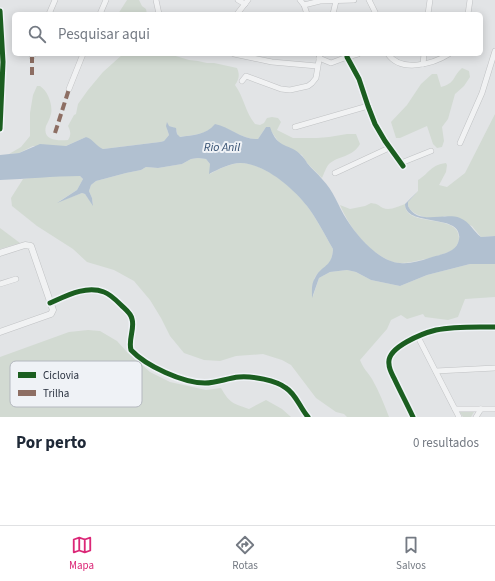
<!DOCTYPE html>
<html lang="pt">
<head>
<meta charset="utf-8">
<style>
  body { margin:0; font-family:"Source Sans 3",sans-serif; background:#f2f2f3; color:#1f2937 }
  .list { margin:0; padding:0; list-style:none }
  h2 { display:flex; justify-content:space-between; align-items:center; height:52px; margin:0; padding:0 16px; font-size:17px }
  h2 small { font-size:13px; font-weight:400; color:#747a83 }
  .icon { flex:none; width:22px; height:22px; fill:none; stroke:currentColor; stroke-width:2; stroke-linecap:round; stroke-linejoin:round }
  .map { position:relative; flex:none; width:495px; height:417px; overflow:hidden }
  .search { position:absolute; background:#fff; box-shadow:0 2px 10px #0003; left:12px; right:12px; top:12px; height:44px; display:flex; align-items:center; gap:10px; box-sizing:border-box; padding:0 14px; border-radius:6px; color:#747a83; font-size:15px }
  .sheet { height:108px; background:#fff }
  nav { display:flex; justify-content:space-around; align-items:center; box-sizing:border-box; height:56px; border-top:1px solid #e0e1e3; background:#fff; font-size:11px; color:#747a83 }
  nav a { display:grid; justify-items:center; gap:2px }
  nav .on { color:#db2777 }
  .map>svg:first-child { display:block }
  .green { fill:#d2dad2 }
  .water { fill:#b1c0d0 }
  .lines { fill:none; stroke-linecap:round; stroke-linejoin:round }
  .minor-casing { stroke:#c0c2c4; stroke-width:6 }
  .tertiary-casing { stroke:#c0c2c4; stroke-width:7 }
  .minor { stroke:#f1f2f3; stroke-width:5 }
  .tertiary { stroke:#f1f2f3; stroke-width:6 }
  .quiet { stroke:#8d6e63; stroke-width:4; stroke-dasharray:8 4; stroke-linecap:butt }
  .cycleway-casing { stroke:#eff2f6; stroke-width:8 }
  .cycleway { stroke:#1b5e20; stroke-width:5 }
  .labels { text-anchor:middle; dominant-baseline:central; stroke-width:4; stroke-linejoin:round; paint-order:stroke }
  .water-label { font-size:12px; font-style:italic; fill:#355071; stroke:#eff2f6 }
  .key { fill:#eff2f6; stroke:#b4b8bf; stroke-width:1 }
  .key-label { font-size:11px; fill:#29313f }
</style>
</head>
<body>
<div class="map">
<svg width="495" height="417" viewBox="0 0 495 417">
  <rect width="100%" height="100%" fill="#e2e4e6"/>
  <g class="green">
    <path d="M127 0H139L142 6 146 9 147 14H118Z"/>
    <path d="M123 54H169L189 60 198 61 207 63H214L237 68C240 75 239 79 235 85 244 97 245 112 255 124L260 125 264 123 267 118 272 117 278 118 281 122 277 130 293 138H317L329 137 347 134H356L360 144C352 158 339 155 329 164 326 167 324 174 322 178L307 163 302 155 280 144 271 131 266 127 258 139C242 140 230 127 215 125 206 135 192 135 179 137L177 134V131L173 127 168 126 167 122V129L169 135 164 141 160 142 103 149 98 147 86 137 66 146H33L19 153 9 154 21 147 30 136V113L33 95 37 86H40C48 91 53 105 51 114 50 118 48 122 46 126 42 141 58 141 68 140 71 135 71 132 68 126L74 115 76 114 78 104 88 90 103 72Z"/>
    <path d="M462 68 469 71 470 77 464 86 455 94 448 119 442 127 444 141 442 147 437 148 433 144 427 126 400 138H396L391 122 407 105 421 84 432 74H437L441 87C456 83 452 77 462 68Z"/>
    <path d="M495 114V236L481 237 472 226 445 216C434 221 413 217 408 206V202L418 191V180C430 173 430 165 446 163L447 165 446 172 439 185 447 187 465 173Z"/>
    <path d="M198 158 206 159 210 164V174C219 169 230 163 242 163 265 164 294 188 307 206 317 219 325 235 333 249 332 270 319 266 314 280 312 285 312 290 313 296L319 278 330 272 347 270 356 272 371 280 400 286 427 275 470 264H495V297L465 299 458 317 448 320 425 317 423 314 407 319 401 315 391 320 387 329 360 360C364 370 367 371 372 379 379 391 384 404 389 417H347L344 414 336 412 316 398 291 365 282 360 263 354 236 356 220 361 204 360 184 353 170 336 161 318 150 300 134 281 114 270 87 262 73 249 37 226 12 206 11 198 23 179 42 176H80L83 179 77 190 58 202 82 193 85 194 93 205 92 198 89 191 91 185 96 181 126 173 141 170 146 167 158 168 182 164 191 159Z"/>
    <path d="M371 203C379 204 377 205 383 208 390 211 399 206 405 204 405 229 459 212 459 238 459 242 457 246 454 249 447 255 408 264 399 263 396 263 392 262 390 261 366 250 350 228 340 205L350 209 365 206Z"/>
    <path d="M0 228 20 243 0 249Z"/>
    <path d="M88 330 100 331 117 341 127 352 150 372 170 382 206 390 221 388C230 404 233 403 249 409L266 400 282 409 291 417H0V357L69 332Z"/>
    <path d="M459 411 474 412 471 417H463Z"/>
  </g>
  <path class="water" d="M167 122 169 126 176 128 177 134 180 137C192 135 206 135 215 124 230 127 242 140 258 139L266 127H270C278 151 290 142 302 156 304 158 306 161 307 163 312 169 317 173 322 179 334 191 338 206 347 220 357 236 379 262 400 263 410 264 420 261 429 258 438 255 454 253 458 243 469 211 405 229 405 204L418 191 408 202V206C418 226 444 212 460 218 470 222 473 231 481 237L495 236V264H470L427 275 400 286 371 280 356 272 347 270 330 272 319 278 312 298C312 291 311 284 315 278 321 265 332 268 333 249 325 235 317 219 307 206 293 188 265 164 241 163 230 163 219 169 209 174L210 164 206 159 198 158 191 159 182 164 158 168 146 167 141 170 126 173 96 181 91 185 89 191 92 198 93 206 85 194 82 193 57 203 77 190 83 179 80 176C53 176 27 179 0 180V155L19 153 40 144 66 146 86 137C93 139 96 146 103 149L160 142 164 141 169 135 166 126Z"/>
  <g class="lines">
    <defs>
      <g id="minor">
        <path d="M156 0 159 14"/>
        <path d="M238 0 245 4"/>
        <path d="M300 0 304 5 307 14"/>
        <path d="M369 0 376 14"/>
        <path d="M304 5 320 1 354 0"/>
        <path d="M49 14 55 0"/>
        <path d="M100 14 106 0"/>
        <path d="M237 14 248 0"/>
        <path d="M333 14 336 1"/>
        <path d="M428 14 430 0"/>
        <path d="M468 14 470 0"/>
        <path d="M234 54 272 62 317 66"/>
        <path d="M388 54C401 73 433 64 449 54"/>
        <path d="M32 57 33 54"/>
        <path d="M347 57 359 79 368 106 375 124 385 141 403 166"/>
        <path d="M319 58 331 63 347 57 358 54"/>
        <path d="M423 64 424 54"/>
        <path d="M242 81 246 76 281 89 290 90 308 86 312 83 316 78 320 54"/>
        <path d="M69 89 83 54"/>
        <path d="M295 127 368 106"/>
        <path d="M460 143 482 93 495 51"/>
        <path d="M401 163 431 151"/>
        <path d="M335 173 389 148"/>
        <path d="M0 284 16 279"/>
        <path d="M50 303C66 296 86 285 104 292 110 294 116 300 121 305 125 309 131 313 132 319 135 329 128 339 131 350 146 366 183 383 205 383 217 383 227 378 239 377 252 376 276 380 286 388 296 394 300 408 308 417"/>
        <path d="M418 337 459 417"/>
        <path d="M436 371 495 368"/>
        <path d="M455 409H495"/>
        <path d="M413 417C407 404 400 391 394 378 392 374 389 369 389 364 386 347 424 333 436 330 455 326 476 327 495 327"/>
        <path d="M476 417 481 409"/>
      </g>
      <g id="tertiary">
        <path d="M0 11 3 62 0 129"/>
        <path d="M0 253 25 245 31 246 53 310 51 314 0 332"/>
      </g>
    </defs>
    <use href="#minor" class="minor-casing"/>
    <use href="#tertiary" class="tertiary-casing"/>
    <use href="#minor" class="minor"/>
    <use href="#tertiary" class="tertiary"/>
    <g class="quiet">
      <path d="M32 75V57"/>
      <path d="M55 133 69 89"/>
    </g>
    <defs>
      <g id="cycleway">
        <path d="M0 11 3 62 0 129"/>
        <path d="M347 57 359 79 368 106 375 124 385 141 403 166"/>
        <path d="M50 303C66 296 86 285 104 292 110 294 116 300 121 305 125 309 131 313 132 319 135 329 128 339 131 350 146 366 183 383 205 383 217 383 227 378 239 377 252 376 276 380 286 388 296 394 300 408 308 417"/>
        <path d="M413 417C407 404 400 391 394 378 392 374 389 369 389 364 386 347 424 333 436 330 455 326 476 327 495 327"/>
      </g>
    </defs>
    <use href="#cycleway" class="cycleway-casing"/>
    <use href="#cycleway" class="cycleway"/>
  </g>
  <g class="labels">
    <g class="water-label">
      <text x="222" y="147">Rio Anil</text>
    </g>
  </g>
  <rect x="10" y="361" width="132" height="46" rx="6" class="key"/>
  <rect x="18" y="372" width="18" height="6" fill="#1b5e20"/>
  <rect x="18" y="390" width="18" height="6" fill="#8d6e63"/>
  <g class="key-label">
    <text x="43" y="379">Ciclovia</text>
    <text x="43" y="397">Trilha</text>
  </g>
</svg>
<div class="search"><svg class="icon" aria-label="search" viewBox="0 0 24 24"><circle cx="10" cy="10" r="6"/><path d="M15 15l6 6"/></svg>Pesquisar aqui</div>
</div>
<section class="sheet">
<h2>Por perto<small>0 resultados</small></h2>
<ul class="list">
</ul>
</section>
<nav>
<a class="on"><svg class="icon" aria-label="map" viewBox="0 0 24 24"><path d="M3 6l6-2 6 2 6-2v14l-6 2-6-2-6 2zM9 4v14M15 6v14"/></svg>Mapa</a>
<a><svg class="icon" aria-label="directions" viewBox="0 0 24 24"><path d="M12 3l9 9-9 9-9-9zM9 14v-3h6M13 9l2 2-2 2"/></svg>Rotas</a>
<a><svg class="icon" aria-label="saved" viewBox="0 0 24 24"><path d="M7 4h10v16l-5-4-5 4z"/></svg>Salvos</a>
</nav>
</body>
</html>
